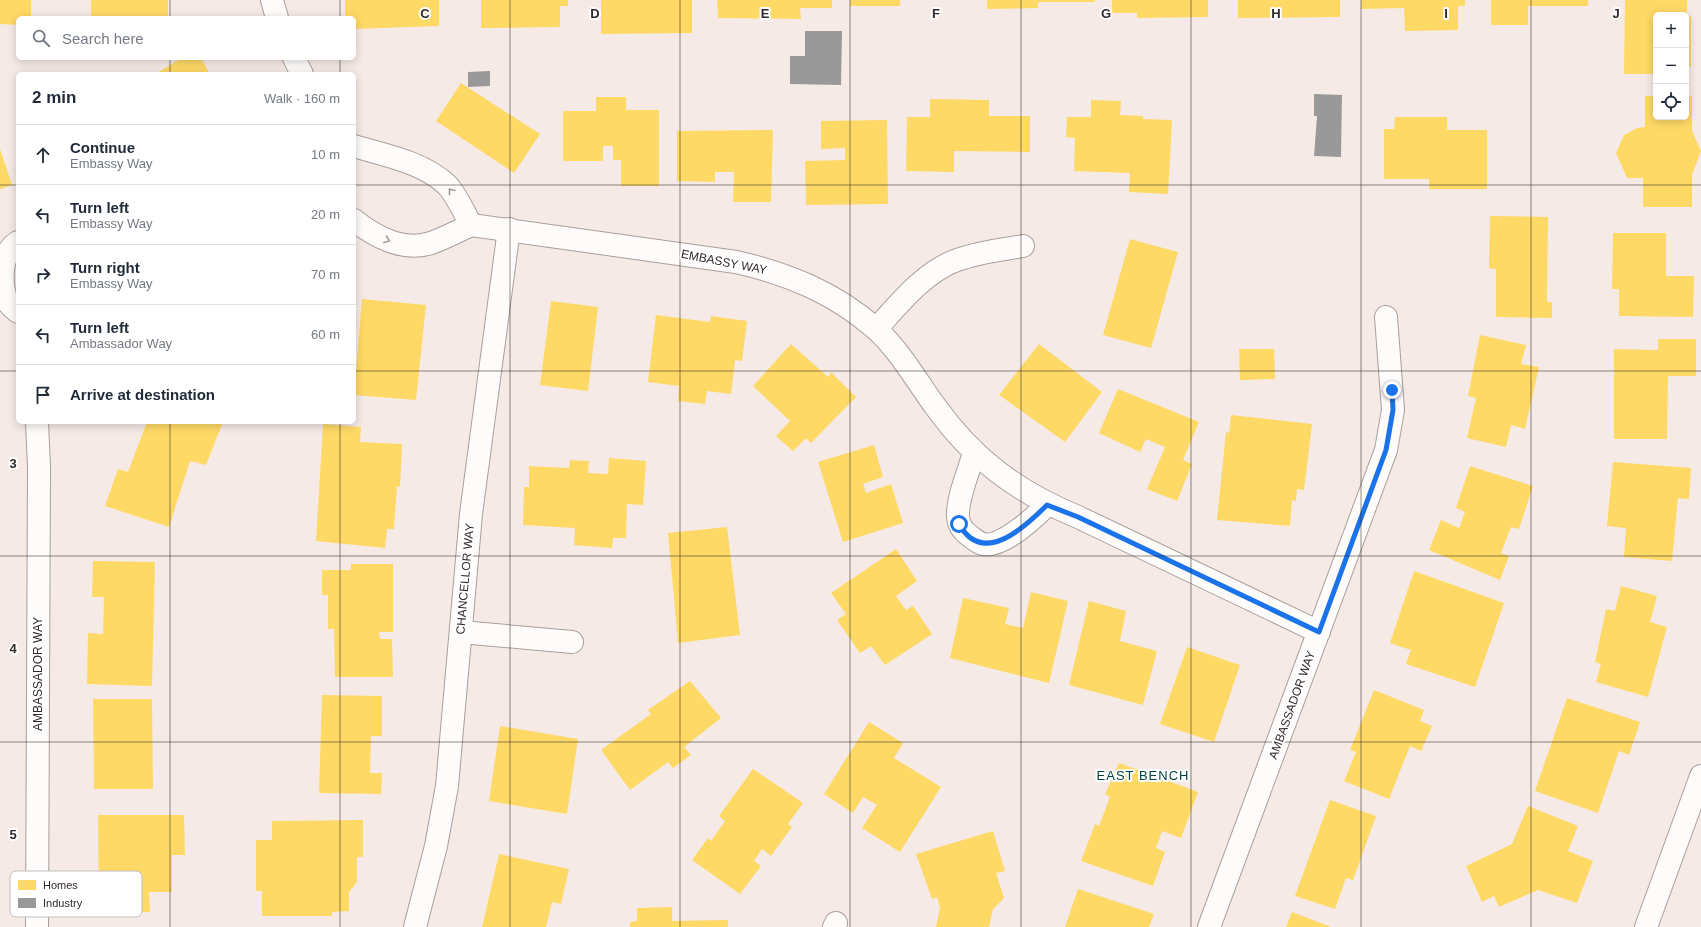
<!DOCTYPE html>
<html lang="en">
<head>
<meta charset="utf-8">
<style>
  body { margin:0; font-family:Arial,sans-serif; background:#f6f6f7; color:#1f2937 }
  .controls { position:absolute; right:12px; top:12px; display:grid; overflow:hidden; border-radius:6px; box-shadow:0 2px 10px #0003 }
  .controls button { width:36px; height:36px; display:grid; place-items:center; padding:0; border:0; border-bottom:1px solid #e0e1e3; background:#fff; color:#1f2937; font:20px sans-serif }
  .stop { position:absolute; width:12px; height:12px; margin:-9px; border:3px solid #1a73e8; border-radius:50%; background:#fff }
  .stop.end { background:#1a73e8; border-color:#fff; box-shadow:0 1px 4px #0008 }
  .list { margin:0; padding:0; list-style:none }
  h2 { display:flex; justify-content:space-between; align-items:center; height:52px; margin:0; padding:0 16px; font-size:17px }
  h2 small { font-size:13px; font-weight:400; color:#747a83 }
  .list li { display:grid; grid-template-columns:26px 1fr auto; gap:12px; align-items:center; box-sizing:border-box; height:60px; padding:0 16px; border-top:1px solid #e0e1e3 }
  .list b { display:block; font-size:15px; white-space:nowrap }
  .list p { margin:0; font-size:13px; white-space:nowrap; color:#747a83 }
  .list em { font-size:13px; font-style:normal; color:#747a83 }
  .icon { flex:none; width:22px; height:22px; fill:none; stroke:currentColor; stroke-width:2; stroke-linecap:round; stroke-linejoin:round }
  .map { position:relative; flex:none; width:1701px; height:927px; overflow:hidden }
  .search { position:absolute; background:#fff; box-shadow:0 2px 10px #0003; left:16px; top:16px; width:340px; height:44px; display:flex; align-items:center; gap:10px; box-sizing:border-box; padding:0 14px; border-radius:6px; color:#747a83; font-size:15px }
  .panel { position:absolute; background:#fff; box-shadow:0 2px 10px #0003; left:16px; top:72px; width:340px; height:352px; border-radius:6px }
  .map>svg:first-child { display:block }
  .homes { fill:#ffd966 }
  .industry { fill:#999 }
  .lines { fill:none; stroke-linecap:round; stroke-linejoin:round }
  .minor-casing { stroke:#a89f9c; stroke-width:24 }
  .minor { stroke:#fefcfb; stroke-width:22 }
  .oneway { stroke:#a29d9c }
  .route { stroke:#1a73e8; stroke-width:5 }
  .grid { fill:none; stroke:#312927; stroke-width:1; stroke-opacity:0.55 }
  .labels { text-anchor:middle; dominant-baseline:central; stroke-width:4; stroke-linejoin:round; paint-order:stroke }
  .street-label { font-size:12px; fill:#312927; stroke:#fff }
  .neighbourhood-label { font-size:13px; letter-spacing:1px; fill:#00433f; stroke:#fff }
  .key { fill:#fff; stroke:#c1bfbe; stroke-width:1 }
  .key-label { font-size:11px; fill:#312927 }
  .grid-label { font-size:13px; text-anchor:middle; font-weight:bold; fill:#312927; stroke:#fff; stroke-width:4; stroke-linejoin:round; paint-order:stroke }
</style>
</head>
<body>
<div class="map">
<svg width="1701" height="927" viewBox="0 0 1701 927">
  <rect width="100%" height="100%" fill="#f6eae6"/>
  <g class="homes">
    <path d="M0 0H31V18H18V25L0 24Z"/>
    <path d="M91 0H168V17L91 16Z"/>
    <path d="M345 0H439V26L354 29V18H345Z"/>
    <path d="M481 0H568V6H560V27L481 28Z"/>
    <path d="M601 0H692V33L601 34Z"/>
    <path d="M717 0H832V8H800L801 19 718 18Z"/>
    <rect x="850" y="0" width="50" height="6"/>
    <path d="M987 0H1095V2H1038V8L987 9Z"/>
    <path d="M1112 0H1208V17L1137 18V13H1112Z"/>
    <path d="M1238 0H1340V17L1238 18Z"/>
    <path d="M1361 0H1465V6H1458V30L1405 31 1404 8 1361 9Z"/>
    <path d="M1491 0H1588V6H1528V25H1491Z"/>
    <path d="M1625 0H1687V15H1656V74H1624Z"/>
    <rect x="1686" y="16" width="5" height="51"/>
    <path d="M182 58H201L210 74H155Z"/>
    <path d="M461 83 540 134 514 173 436 121Z"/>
    <path d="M1645 96H1656V117H1686V96H1692V131L1701 151 1692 175V207H1643V178H1627L1616 153 1624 135 1637 128 1645 127Z"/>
    <path d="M596 97H626V110H659V186H621V160H613V146H603V161H563V111H596Z"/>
    <path d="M930 99 989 100V116H1030V152L954 151V172L906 171 907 117H930Z"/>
    <path d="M1091 100 1121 101 1120 115 1143 116V119L1172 120 1168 194 1129 192 1130 173 1074 171 1075 138 1066 137 1067 117H1091Z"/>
    <path d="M1395 117H1447V130H1487V189H1429V179H1384V129H1394Z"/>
    <path d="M887 120 888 204 806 205 805 161 845 160V148L821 149V121Z"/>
    <path d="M773 130 771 202H733L734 172H715V182L677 181V131Z"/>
    <path d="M0 149 12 185 0 189Z"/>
    <path d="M1490 216 1548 217 1547 302H1552V318L1496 317V269L1489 268Z"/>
    <path d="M1613 233H1666V276H1694L1693 317 1619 316V289H1612Z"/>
    <path d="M1130 239 1178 252 1151 348 1103 335Z"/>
    <path d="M362 299 426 305 416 400 354 395Z"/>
    <path d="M551 301 598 307 588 391 540 385Z"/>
    <path d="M656 315 710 322 711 316 747 321 742 361 735 360 731 394 707 391 705 404 678 401 679 386 648 382Z"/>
    <path d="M1480 335 1526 345 1521 364 1539 367 1525 429 1511 425 1506 447 1467 438 1476 398 1468 396Z"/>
    <path d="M1658 339H1696V376H1668L1667 439H1614V349L1658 350Z"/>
    <path d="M791 344 828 377 831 372 856 397 811 443 806 438 793 451 776 436 790 421 753 386Z"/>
    <path d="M1039 344 1102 392 1065 442 999 395Z"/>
    <path d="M1239 349H1274L1275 379 1240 380Z"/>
    <path d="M1118 389 1199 422 1183 460 1192 464 1177 501 1147 489 1165 447 1146 439 1140 452 1099 433Z"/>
    <path d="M1231 415 1312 424 1304 490 1297 489 1296 501 1292 500 1290 526 1217 520 1226 432 1229 433Z"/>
    <path d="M147 422H223L206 465 190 461 169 527 105 506 118 469 128 472Z"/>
    <path d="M323 424 361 427 360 442 402 444 400 487 397 486 394 529H387L385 548 316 541Z"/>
    <path d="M874 445 883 477 863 484 866 493 891 484 903 523 843 542 818 462Z"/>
    <path d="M609 458 646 461 643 505 627 504 626 538H613L612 548 574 545 575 528 523 525 524 487H529V466L569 468 570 460 589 461 588 473 608 474Z"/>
    <path d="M1613 462 1691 468 1689 499 1678 498 1672 561 1624 557 1626 528 1607 526Z"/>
    <path d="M1470 466 1533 486 1519 529 1511 527 1501 553 1509 556 1500 580 1429 550 1441 520 1459 528 1465 512 1456 508Z"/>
    <path d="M727 527 740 635 678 643 668 533Z"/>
    <path d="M896 549 917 581 896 596 906 610 913 606 932 634 885 665 871 646 860 653 837 620 846 614 831 593Z"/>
    <path d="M93 561 155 562 152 686 87 684 88 633 103 634 104 597H92Z"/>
    <path d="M351 564H393V632H379L380 639H392L393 677H335L334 629H328V595H322V570H351Z"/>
    <path d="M1414 571 1504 603 1475 687 1406 664 1411 650 1390 643Z"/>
    <path d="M1621 586 1657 596 1650 622 1667 627 1648 697 1596 682 1601 664 1595 662 1606 609 1615 611Z"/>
    <path d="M1031 592 1068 601 1049 683 950 658 963 598 1009 608 1005 624 1023 628Z"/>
    <path d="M1089 601 1126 611 1120 641 1157 651 1143 705 1069 685Z"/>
    <path d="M1187 647 1240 665 1214 742 1160 724Z"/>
    <path d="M690 681 721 718 684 747 691 755 673 768 668 762 630 790 601 750 651 714 648 710Z"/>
    <path d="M1374 690 1424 710 1420 721 1432 726 1421 751 1410 746 1389 799 1344 781 1356 752 1350 750Z"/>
    <path d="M322 695 382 696V736H371L370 773H382L381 794 319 793Z"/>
    <path d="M1567 698 1640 722 1629 755 1619 751 1598 813 1535 791Z"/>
    <path d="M93 699H152L153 789H94Z"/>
    <path d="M869 722 903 743 894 758 941 787 900 852 862 828 877 805 863 797 853 813 824 794Z"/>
    <path d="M500 726 578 739 567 814 489 801Z"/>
    <path d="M1119 763 1198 792 1181 838 1162 831 1156 848 1165 852 1153 886 1081 861 1095 824 1099 826 1110 797 1105 794Z"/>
    <path d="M753 769 803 803 788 824 792 827 771 856 762 849 754 861 761 866 740 894 692 860 708 838 711 841 725 821 719 816Z"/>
    <path d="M1330 800 1376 816 1353 880 1346 878 1335 909 1295 896Z"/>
    <path d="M1528 806 1578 826 1568 851 1593 861 1577 903 1538 890 1499 907 1494 896 1482 902 1466 866 1512 844Z"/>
    <path d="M98 815H184L185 855H172V892H149L150 912 99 913Z"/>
    <path d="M363 820V857H357V882L349 892V911L332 912V916H262V891H256V840H272V821Z"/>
    <path d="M993 831 1005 871 996 873 1004 898 993 909 989 927H936L940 908 937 897 932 899 916 854Z"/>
    <path d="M499 854 569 869 561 904 552 902 546 927H482Z"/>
    <path d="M1078 889 1154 914 1149 927H1065Z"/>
    <path d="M672 907V921L728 920V927H630V922L637 921V908Z"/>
    <path d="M1292 912 1331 927H1286Z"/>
  </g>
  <g class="industry">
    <path d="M805 31H842L841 85 790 84V56H805Z"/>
    <path d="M490 71V86L468 87V72Z"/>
    <path d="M1314 94 1342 95 1341 157 1314 156 1317 116H1314Z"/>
  </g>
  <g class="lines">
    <defs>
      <g id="minor">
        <path d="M272 0 277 18"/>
        <path d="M294 58 302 74"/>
        <path d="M354 146C384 155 423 162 447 185 457 196 464 212 471 225"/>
        <path d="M354 220C375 237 404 252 431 243 445 238 458 231 471 225L736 262C789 274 835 293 876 329 900 351 916 380 935 406 973 459 1017 492 1078 517L1319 632"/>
        <path d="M18 242C0 253 0 283 7 301 10 305 14 309 18 312"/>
        <path d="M876 329C899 304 924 272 957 260 978 252 1001 250 1023 246"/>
        <path d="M37 422 39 467 37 927"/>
        <path d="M974 453C969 471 957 498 958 516 958 525 963 531 970 536 974 539 978 543 983 544 1002 548 1035 517 1047 505"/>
        <path d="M461 632 572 642"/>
        <path d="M415 927 436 846 447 786 471 514 509 229"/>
        <path d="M834 927 836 923"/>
        <path d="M1209 927 1386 450 1393 410 1386 317"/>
        <path d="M1646 927 1701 776"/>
      </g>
    </defs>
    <use href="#minor" class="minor-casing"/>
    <use href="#minor" class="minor"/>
  </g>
  <defs><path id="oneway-chevron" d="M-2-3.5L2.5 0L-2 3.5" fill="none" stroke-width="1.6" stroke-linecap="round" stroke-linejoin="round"/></defs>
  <g class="oneway">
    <use href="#oneway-chevron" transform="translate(451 191) rotate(-128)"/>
    <use href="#oneway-chevron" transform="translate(387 240) rotate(22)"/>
  </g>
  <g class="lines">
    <path class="route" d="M959 524C983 567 1025 527 1047 505L1078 517 1319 632 1386 450 1393 410 1392 390"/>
  </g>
  <path class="grid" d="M170 0V18M340 0V18M510 0V927M680 0V927M850 0V927M1021 0V927M1191 0V927M1361 0V927M1531 0V927M170 58V74M340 58V74M0 185H18M354 185H1701M0 371H18M354 371H1701M170 422V927M340 422V927M0 556H1701M0 742H1701"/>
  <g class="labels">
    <g class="street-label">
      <text transform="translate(724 262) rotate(11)">EMBASSY WAY</text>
      <text transform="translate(465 579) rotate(-85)">CHANCELLOR WAY</text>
      <text transform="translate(38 674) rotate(-90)">AMBASSADOR WAY</text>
      <text transform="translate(1292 705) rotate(-70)">AMBASSADOR WAY</text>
    </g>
    <g class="neighbourhood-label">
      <text x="1143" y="775">EAST BENCH</text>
    </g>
  </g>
  <rect x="10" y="871" width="132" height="46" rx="6" class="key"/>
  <rect x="18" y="880" width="18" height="10" fill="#ffd966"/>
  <rect x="18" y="898" width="18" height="10" fill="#999"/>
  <g class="key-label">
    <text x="43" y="889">Homes</text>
    <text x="43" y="907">Industry</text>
  </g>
  <g class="grid-label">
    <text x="425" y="18">C</text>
    <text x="595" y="18">D</text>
    <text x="765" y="18">E</text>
    <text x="936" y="18">F</text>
    <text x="1106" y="18">G</text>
    <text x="1276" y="18">H</text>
    <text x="1446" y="18">I</text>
    <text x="1616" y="18">J</text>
    <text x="13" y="468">3</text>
    <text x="13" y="653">4</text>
    <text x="13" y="839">5</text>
  </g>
</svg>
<div class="controls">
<button>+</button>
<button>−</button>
<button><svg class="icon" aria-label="locate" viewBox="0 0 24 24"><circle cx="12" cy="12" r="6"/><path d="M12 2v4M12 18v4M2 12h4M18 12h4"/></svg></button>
</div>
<div class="stop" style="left:959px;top:524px"></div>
<div class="stop end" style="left:1392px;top:390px"></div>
<div class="search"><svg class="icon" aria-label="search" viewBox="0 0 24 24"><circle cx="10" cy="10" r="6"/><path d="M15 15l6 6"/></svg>Search here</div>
<section class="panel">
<h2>2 min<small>Walk · 160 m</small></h2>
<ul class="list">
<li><svg class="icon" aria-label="ahead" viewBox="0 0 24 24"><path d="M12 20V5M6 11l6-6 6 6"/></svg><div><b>Continue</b><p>Embassy Way</p></div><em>10 m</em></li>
<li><svg class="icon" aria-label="left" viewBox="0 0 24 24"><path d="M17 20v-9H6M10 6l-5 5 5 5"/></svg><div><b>Turn left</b><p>Embassy Way</p></div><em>20 m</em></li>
<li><svg class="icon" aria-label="right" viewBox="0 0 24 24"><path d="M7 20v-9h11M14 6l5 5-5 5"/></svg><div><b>Turn right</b><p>Embassy Way</p></div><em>70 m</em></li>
<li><svg class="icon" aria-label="left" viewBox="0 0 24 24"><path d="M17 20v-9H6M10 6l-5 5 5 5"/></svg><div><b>Turn left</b><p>Ambassador Way</p></div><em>60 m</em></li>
<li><svg class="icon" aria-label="arrive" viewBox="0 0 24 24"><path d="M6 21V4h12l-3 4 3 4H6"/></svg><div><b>Arrive at destination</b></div></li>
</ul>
</section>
</div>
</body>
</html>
